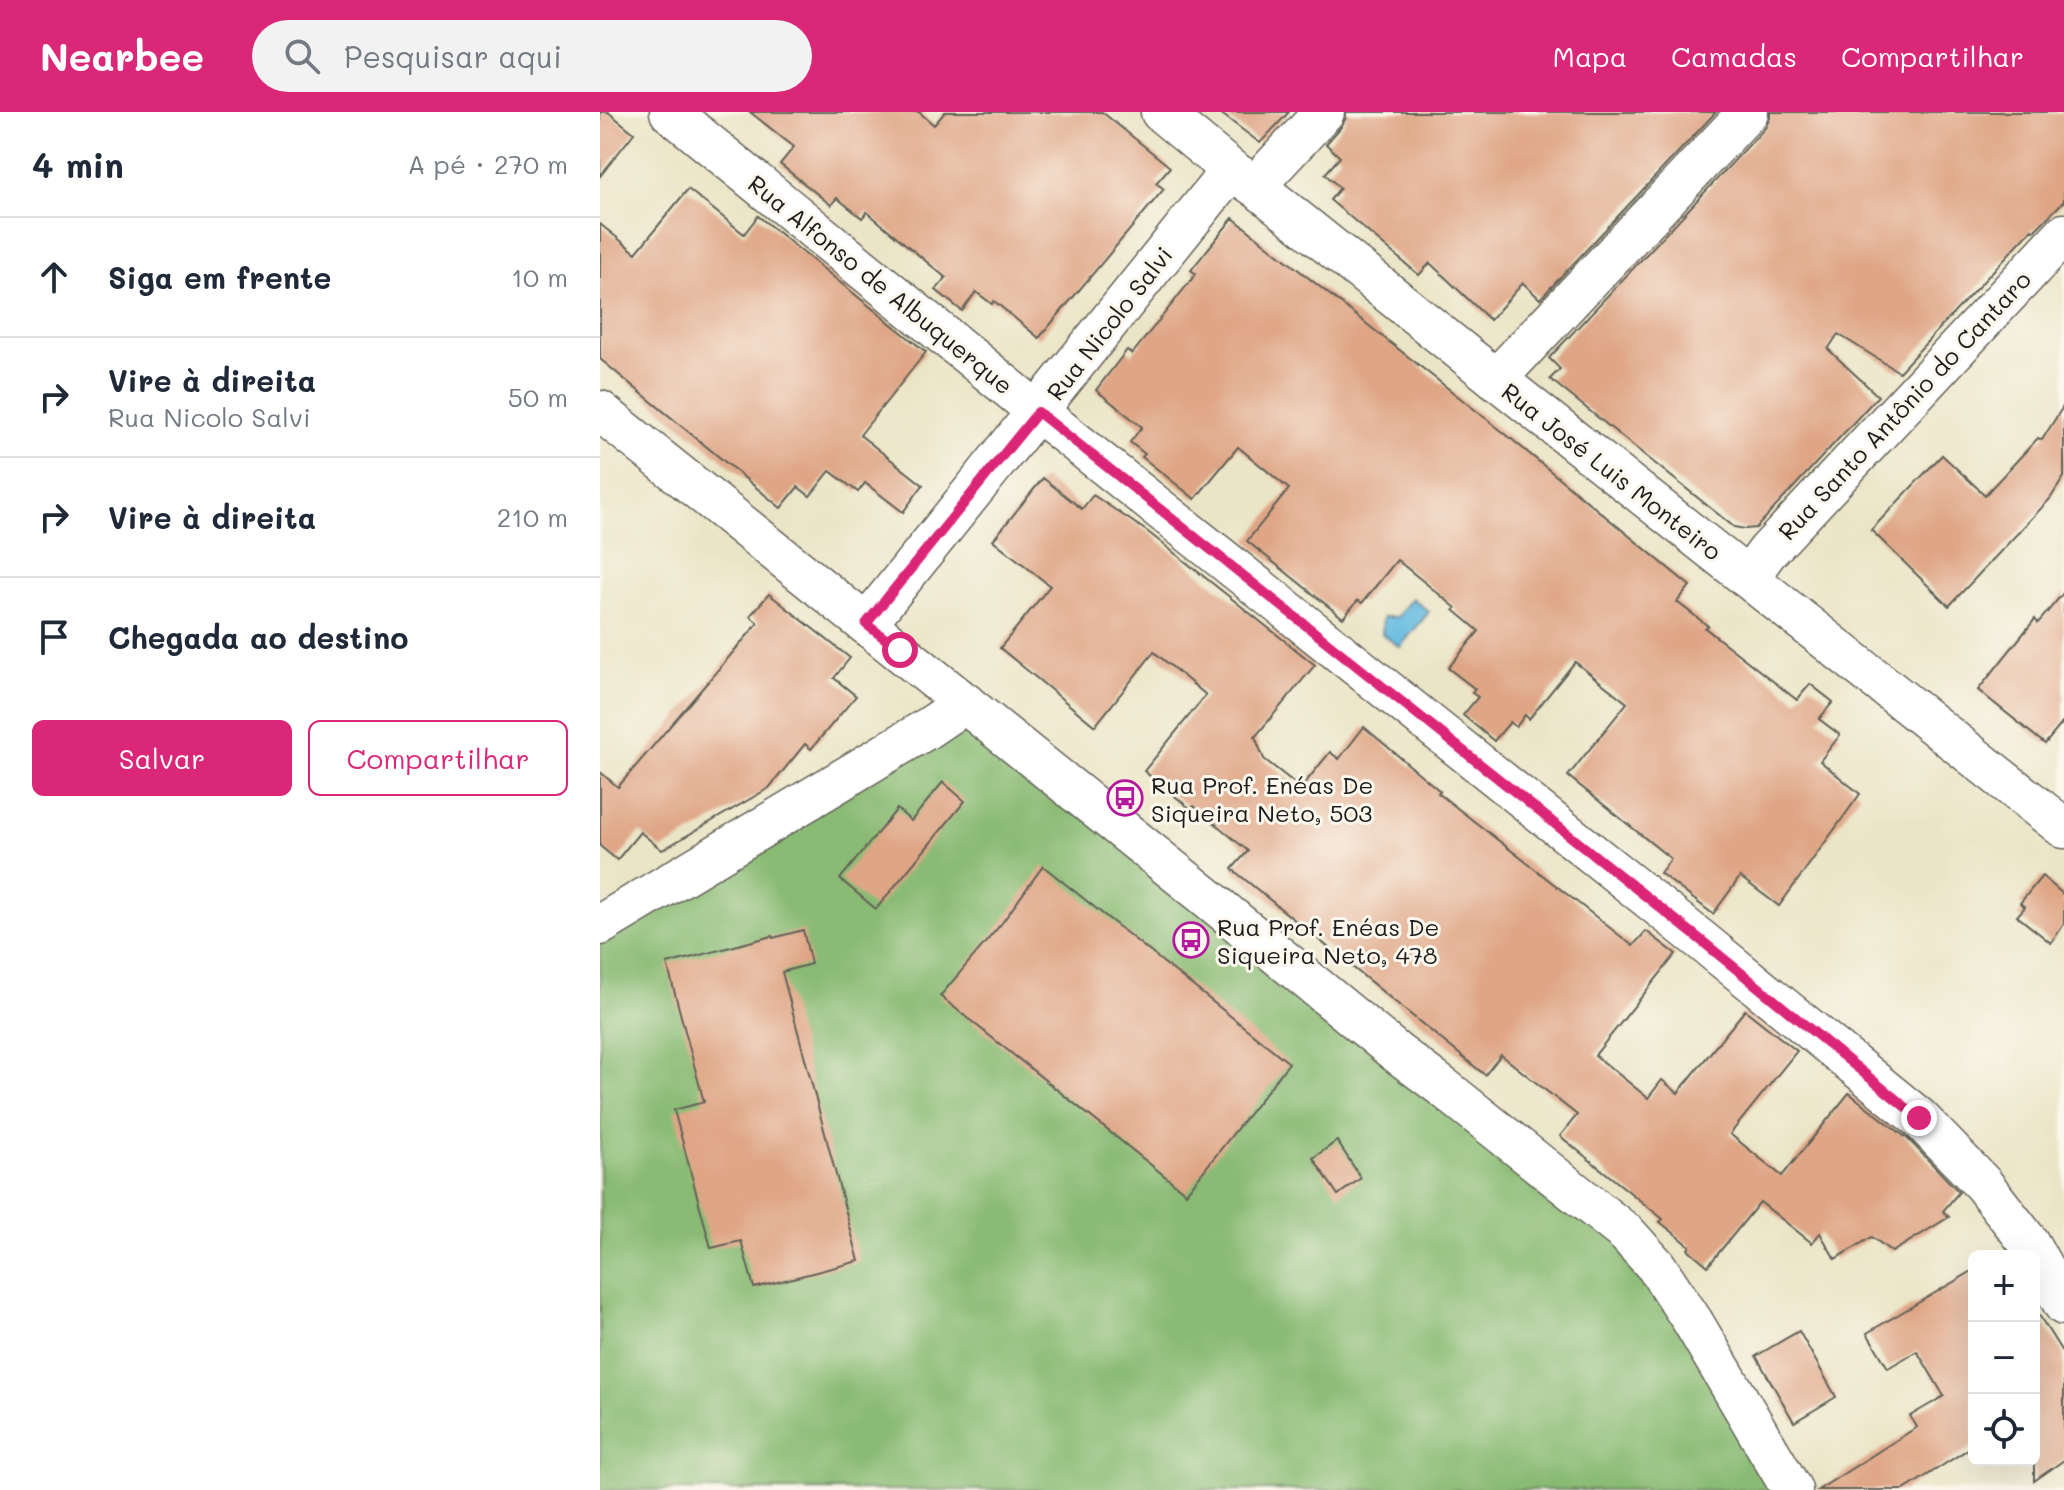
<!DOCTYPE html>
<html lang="pt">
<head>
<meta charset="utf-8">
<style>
  body { margin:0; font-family:Mali,sans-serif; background:#f2f2f3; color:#1f2937 }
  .controls { position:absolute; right:24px; bottom:24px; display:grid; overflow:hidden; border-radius:12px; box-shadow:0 8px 32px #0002 }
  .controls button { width:72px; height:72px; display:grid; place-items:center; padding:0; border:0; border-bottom:2px solid #e0e1e3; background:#fff; color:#1f2937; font:40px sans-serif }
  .stop { position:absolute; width:24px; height:24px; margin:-18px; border:6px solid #db2777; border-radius:50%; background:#fff }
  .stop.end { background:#db2777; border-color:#fff; box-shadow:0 2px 8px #0008 }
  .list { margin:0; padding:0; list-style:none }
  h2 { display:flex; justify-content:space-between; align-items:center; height:104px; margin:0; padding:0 32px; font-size:34px }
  h2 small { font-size:26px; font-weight:400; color:#747a83 }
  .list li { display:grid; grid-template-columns:52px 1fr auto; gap:24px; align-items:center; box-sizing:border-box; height:120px; padding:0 32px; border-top:2px solid #e0e1e3 }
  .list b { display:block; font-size:30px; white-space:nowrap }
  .list p { margin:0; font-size:26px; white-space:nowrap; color:#747a83 }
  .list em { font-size:26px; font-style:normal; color:#747a83 }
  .actions { display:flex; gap:16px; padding:24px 32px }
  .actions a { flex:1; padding:18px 0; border:2px solid #db2777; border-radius:12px; text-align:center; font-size:28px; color:#db2777 }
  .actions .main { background:#db2777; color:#fff }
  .icon { flex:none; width:44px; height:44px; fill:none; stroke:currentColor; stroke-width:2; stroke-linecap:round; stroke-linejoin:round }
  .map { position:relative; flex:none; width:1464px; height:1378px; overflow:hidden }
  header { display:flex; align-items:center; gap:48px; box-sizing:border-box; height:112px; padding:0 40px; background:#db2777; color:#fff }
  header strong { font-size:38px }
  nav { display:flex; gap:44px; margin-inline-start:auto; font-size:28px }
  .search { width:560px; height:72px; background:#f2f2f3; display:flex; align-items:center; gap:20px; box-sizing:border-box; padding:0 28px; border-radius:44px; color:#747a83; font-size:30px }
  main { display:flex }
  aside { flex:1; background:#fff }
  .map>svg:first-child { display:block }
  .forest { fill:#8abb74; stroke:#536c48; stroke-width:2 }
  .water { fill:#62b9df; stroke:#3f6a7e; stroke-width:2 }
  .building { fill:#dfa686 }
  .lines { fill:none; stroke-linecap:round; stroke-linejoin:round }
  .minor-casing { stroke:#646258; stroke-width:43 }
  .minor { stroke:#fff; stroke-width:40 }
  .route { stroke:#db2777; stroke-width:10 }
  .labels { text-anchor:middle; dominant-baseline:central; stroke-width:6; stroke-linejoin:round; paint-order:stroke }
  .street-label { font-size:24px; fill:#1c1c1c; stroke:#fbf7ec }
  .poi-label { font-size:24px; fill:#1c1c1c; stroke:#fbf7ec; text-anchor:start }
</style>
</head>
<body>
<header>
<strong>Nearbee</strong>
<div class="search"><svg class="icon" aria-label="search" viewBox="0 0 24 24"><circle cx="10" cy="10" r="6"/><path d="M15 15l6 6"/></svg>Pesquisar aqui</div>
<nav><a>Mapa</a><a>Camadas</a><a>Compartilhar</a></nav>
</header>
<main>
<aside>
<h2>4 min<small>A pé · 270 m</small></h2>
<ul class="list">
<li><svg class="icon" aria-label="ahead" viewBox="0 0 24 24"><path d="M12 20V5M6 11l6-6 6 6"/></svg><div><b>Siga em frente</b></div><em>10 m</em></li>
<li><svg class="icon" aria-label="right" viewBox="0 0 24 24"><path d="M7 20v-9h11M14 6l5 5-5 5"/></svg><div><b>Vire à direita</b><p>Rua Nicolo Salvi</p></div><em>50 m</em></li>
<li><svg class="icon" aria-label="right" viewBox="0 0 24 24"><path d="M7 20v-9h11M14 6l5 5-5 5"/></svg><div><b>Vire à direita</b></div><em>210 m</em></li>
<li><svg class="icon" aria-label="arrive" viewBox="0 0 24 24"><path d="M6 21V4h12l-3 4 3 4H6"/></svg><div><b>Chegada ao destino</b></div></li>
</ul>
<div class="actions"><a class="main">Salvar</a><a>Compartilhar</a></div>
</aside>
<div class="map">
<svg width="1464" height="1378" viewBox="0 0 1464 1378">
  <rect width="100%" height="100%" fill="#fbf7ec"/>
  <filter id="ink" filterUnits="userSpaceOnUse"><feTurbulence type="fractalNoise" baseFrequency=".0125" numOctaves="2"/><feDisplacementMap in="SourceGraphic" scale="16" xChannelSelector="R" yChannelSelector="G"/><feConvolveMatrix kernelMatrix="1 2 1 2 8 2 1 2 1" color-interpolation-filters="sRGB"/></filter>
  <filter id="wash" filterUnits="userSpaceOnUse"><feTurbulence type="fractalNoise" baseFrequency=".006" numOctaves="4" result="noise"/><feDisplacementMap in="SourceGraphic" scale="32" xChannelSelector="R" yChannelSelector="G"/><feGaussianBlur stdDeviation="1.8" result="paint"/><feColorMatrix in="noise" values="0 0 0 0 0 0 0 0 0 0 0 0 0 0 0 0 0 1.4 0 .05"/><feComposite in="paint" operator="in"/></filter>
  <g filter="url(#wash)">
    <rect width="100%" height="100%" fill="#ebe5c7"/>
    <path class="forest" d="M362 608 1027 1122 1192 1378H0V821Z"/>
    <path class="water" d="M812 486 829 500 800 535 782 522 783 505H797Z"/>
    <g id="blocks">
      <g class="building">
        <path d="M0 0H8L34 21 0 64Z"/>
        <path d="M150 0H319L334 13 345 0H502L570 55 556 71 564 77 439 226 394 189 392 192 376 180 362 199 336 178 346 166 267 100 262 106 237 86 231 93 180 52 194 35Z"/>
        <path d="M619 0H689L660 31Z"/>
        <path d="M746 0H1116L940 187 923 171 890 208 830 151 819 163 730 88 740 76 725 62 740 45 726 32 741 15 746 6Z"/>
        <path d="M1170 0H1464V89L1434 119 1432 117 1299 260 1238 222 1228 237 1278 284 1156 416 1145 417 1134 415 950 267 960 257 949 246 1165 16 1170 6Z"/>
        <path d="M88 77 144 122 158 104 326 240 260 323 323 373 303 400 265 371 258 380 230 359 210 384 198 375 181 396 0 247V112L36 141Z"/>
        <path d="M633 106 903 320 1090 474 1077 490 1108 514 1105 516 1197 588 1210 572 1233 590 1219 607 1240 623 1220 649 1260 682 1179 794 1140 765 1113 802 1060 761 1071 747 968 664 1027 591 975 550 929 607 925 603 916 615 910 610 894 629 863 603 878 585 872 581 875 577 848 556 879 519 854 498 856 496 797 448 762 491 758 488 743 506 647 429 689 377 638 335 595 387 542 345 545 342 530 330 542 315 496 278 527 238 532 242 596 162 591 158Z"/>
        <path d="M1464 293V365L1450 387 1349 494 1271 418 1342 343 1385 383 1438 326 1442 328Z"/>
        <path d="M443 366 482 397 493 383 548 420 715 553 655 625 664 647 701 676 730 640 739 647 764 615 840 679 838 681 1033 834 1046 819 1076 842 995 943 1048 986 1062 968 1078 981 1145 898 1197 939 1130 1022 1182 1064 1249 981 1308 1027 1359 1080 1343 1099 1349 1105 1292 1140 1272 1125 1235 1147 1220 1121 1212 1131 1160 1090 1108 1154 1088 1137 1090 1134 1060 1110 1063 1107 960 1024 977 1003 901 943 885 963 632 757 648 739 594 694 591 697 587 694 544 659 606 583 554 540 495 614 400 536 450 474 393 428Z"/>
        <path d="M1464 480V609L1445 632 1378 578 1435 507 1438 511Z"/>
        <path d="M169 482 250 546 234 566 256 584 211 637 205 632 169 676 62 738 40 720 17 748 0 734V660L18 675 158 511 150 504Z"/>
        <path d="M343 670 365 689 276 797 240 767 297 697 311 709Z"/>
        <path d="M443 754 689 951 586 1081 340 884 402 811Z"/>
        <path d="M1442 764 1464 783V812L1451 831 1417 804 1425 795 1420 791Z"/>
        <path d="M203 818 211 852 182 860 259 1149 154 1176 141 1129 111 1136 74 998 104 990 67 852 172 824 173 826Z"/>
        <path d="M737 1029 761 1066 738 1083 713 1046Z"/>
        <path d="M1374 1158V1336L1373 1334 1304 1378H1218L1317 1315 1310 1304 1344 1284 1317 1239 1288 1256 1267 1221Z"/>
        <path d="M1434 1195 1464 1243V1348L1434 1369Z"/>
        <path d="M1199 1219 1236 1285 1194 1310 1156 1244Z"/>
      </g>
    </g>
  </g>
  <g filter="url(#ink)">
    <use href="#blocks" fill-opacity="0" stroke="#646258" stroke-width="2"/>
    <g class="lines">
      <defs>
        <g id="minor">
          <path d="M70 0 438 300 1102 829 1319 1006 1383 1072 1429 1131 1464 1193"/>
          <path d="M561 0 631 58 655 74 896 267 1464 716"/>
          <path d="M655 74 724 0"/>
          <path d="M896 267 1148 0"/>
          <path d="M0 299 609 787 797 941 844 976 1027 1122 1056 1154 1093 1210 1192 1378"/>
          <path d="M1148 466 1167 440 1464 122"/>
          <path d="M266 512 631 58"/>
          <path d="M0 813 328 616 365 591"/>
        </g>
      </defs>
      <use href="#minor" class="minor-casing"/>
      <use href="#minor" class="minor"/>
    </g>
  </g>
  <g class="lines" filter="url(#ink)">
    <path class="route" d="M300 538 266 512 438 300 1102 829 1319 1006"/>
  </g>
  <defs>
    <symbol id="bus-ring" viewBox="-11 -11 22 22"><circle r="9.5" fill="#fbf7ec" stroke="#b5179e" stroke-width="1.5"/><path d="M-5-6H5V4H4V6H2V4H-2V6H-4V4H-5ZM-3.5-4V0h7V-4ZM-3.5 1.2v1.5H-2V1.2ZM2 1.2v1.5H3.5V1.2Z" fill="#b5179e"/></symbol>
  </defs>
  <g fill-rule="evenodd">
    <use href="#bus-ring" x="505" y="666" width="40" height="40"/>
    <use href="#bus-ring" x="571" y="808" width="40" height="40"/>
  </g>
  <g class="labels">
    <g class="street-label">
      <text transform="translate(281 172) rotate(39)">Rua Alfonso de Albuquerque</text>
      <text transform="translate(509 211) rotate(-52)">Rua Nicolo Salvi</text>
      <text transform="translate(1304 293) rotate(-47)">Rua Santo Antônio do Cantaro</text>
      <text transform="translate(1012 359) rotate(38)">Rua José Luis Monteiro</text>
    </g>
    <g class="poi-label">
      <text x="551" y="672">Rua Prof. Enéas De<tspan x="551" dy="28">Siqueira Neto, 503</tspan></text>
      <text x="617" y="814">Rua Prof. Enéas De<tspan x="617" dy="28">Siqueira Neto, 478</tspan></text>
    </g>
  </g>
</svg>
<div class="controls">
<button>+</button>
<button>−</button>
<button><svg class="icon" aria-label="locate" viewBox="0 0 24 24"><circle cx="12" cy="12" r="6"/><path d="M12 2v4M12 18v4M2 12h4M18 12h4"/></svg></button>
</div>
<div class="stop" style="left:300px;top:538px"></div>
<div class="stop end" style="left:1319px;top:1006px"></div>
</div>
</main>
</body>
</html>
